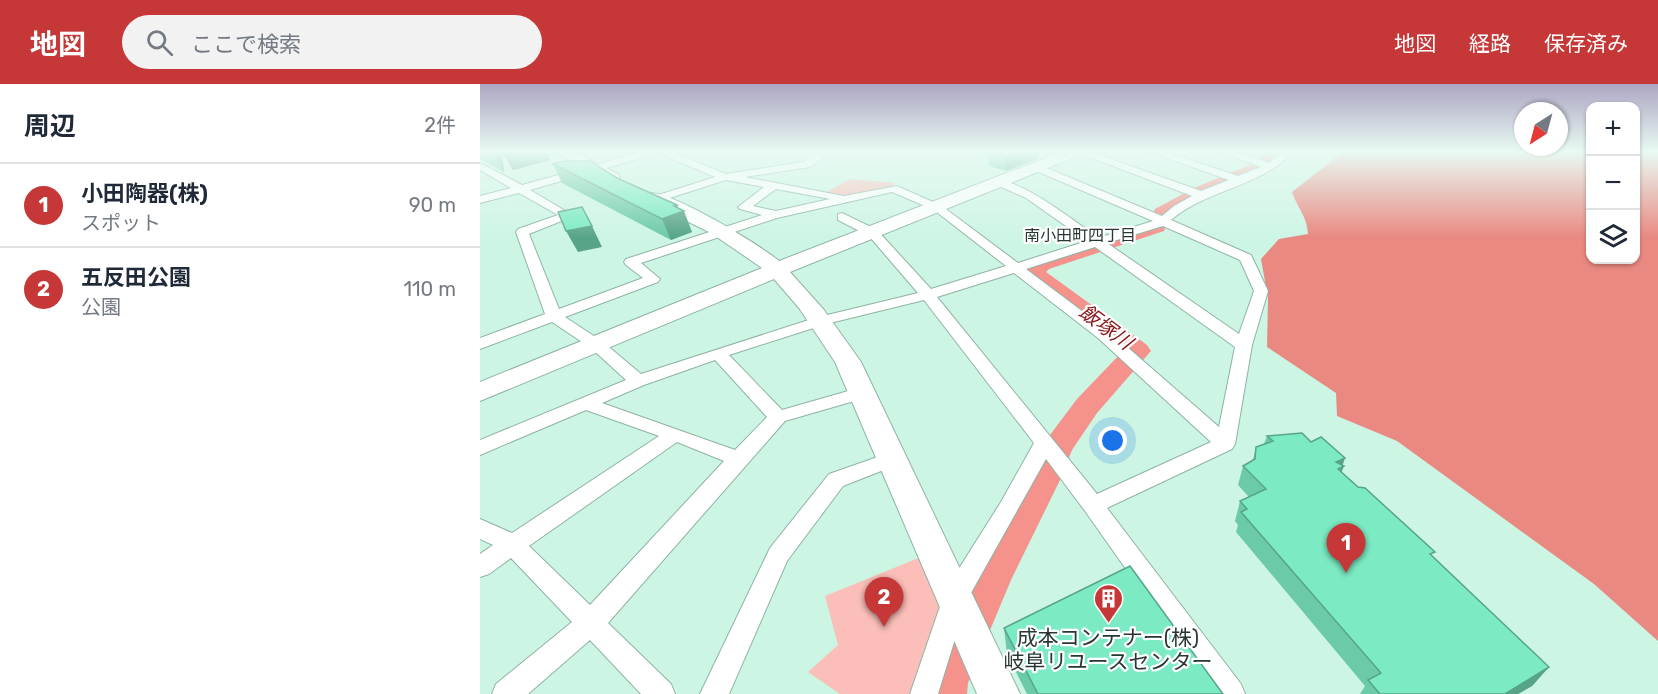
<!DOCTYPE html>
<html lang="ja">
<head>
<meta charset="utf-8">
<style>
  body { margin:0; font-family:Rubik,"Noto Sans JP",sans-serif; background:#f2f2f3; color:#1f2937 }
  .controls { position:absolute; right:18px; top:18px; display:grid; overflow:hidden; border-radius:12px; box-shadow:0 2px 4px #0004 }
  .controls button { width:54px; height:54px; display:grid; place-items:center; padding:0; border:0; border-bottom:2px solid #e0e1e3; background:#fff; color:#1f2937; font:30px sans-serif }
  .compass { position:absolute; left:1034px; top:18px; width:54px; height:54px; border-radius:50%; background:#fff; box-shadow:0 2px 4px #0004; rotate:216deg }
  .you { position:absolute; left:633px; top:357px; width:21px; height:21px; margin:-15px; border:4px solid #fff; border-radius:50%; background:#1a73e8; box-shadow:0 0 0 9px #1a73e833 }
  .badge { display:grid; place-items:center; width:39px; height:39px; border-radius:50%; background:#c63737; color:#fff; font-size:20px; font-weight:700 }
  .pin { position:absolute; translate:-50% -50px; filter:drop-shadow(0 2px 3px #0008) }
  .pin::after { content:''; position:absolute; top:32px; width:21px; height:18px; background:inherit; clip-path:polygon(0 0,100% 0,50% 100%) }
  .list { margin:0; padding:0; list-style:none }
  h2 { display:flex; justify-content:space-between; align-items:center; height:78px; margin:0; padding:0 24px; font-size:26px }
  h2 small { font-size:20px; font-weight:400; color:#747a83 }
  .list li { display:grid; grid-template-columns:39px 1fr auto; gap:18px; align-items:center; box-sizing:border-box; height:84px; padding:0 24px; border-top:2px solid #e0e1e3 }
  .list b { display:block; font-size:22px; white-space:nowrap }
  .list p { margin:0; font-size:20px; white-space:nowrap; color:#747a83 }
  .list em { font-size:20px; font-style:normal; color:#747a83 }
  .icon { flex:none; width:33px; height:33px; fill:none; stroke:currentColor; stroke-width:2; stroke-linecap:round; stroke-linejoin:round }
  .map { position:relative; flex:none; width:1178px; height:610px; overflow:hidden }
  header { display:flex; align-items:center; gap:36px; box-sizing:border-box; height:84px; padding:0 30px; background:#c63737; color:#fff }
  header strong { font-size:28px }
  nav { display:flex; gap:33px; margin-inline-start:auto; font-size:21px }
  .search { width:420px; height:54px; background:#f2f2f3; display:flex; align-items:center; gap:15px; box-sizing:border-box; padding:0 21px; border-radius:33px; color:#747a83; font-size:22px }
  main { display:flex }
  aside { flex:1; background:#fff }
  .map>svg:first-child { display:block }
  .green { fill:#fbbeb8 }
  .forest { fill:#e98981 }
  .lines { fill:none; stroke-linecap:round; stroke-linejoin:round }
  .river { fill:#f4928b; fill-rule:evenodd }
  .street-casing { stroke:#8eb3a4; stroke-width:2 }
  .secondary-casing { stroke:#8eb3a4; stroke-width:2 }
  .street { fill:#fff; fill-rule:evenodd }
  .secondary { fill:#fff; fill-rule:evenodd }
  .wall { fill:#6bcaa8 }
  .shaded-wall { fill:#57a488 }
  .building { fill:#7cebc3; stroke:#57a488; stroke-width:1.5 }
  .labels { text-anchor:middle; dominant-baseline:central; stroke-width:4.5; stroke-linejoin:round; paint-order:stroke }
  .far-neighbourhood-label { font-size:16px; fill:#283731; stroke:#fff }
  .water-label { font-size:20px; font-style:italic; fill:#89171c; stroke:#fff }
  .near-poi-label { font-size:21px; fill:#283731; stroke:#fff }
</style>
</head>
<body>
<header>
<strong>地図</strong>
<div class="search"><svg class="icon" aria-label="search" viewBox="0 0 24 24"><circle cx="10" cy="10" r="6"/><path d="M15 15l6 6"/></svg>ここで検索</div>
<nav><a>地図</a><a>経路</a><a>保存済み</a></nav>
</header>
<main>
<aside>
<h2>周辺<small>2件</small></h2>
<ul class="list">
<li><span class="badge">1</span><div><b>小田陶器(株)</b><p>スポット</p></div><em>90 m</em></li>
<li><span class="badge">2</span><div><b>五反田公園</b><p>公園</p></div><em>110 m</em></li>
</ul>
</aside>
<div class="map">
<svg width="1178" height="610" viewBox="0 0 1178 610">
  <rect width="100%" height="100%" fill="#cdf5e4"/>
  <g class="green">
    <path d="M370 95 415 99 413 102 368 113 345 109Z"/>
    <path d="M441 473 462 525 431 610H360L328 588 358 561 345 512Z"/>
  </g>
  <path class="forest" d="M863 68H1110V176H1156V68H1178V557L1114 500 917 357 857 332 856 309 787 263 788 214 781 175 799 155 828 150C827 132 818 125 812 108Z"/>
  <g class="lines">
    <path class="river" d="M784 68H800L789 84 726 112 690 132 684 147 569 185 566 188 667 261 671 267 617 329 592 366 580 396 531 496 488 599 487 610H441L450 583 498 484 546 396 561 363 597 315 642 268 543 190 553 175 669 139 675 125 714 104 777 78Z"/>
    <defs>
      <g id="street">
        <path d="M162 68H192L246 90 323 78 339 68H351L330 83 265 93 364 112 417 102 462 122 538 179 607 157 546 114 517 101V97C538 93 599 140 618 154L673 137 554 86V82H562L682 132 694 122 712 112 596 68H611L721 107 749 96 670 68H686L758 92 781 83 740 68H756L789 79 802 68H813C781 103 727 105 691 136L771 171 788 207 772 261 755 360 752 365 627 424 761 600 765 610H734L605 427 566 375 487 516 458 610H430L466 505 521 418 554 359 444 216 346 240 249 271 302 326 382 303 388 305 391 309 388 313 305 337 128 539 191 600 195 610H161L110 556 48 610H12L16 600 92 538 31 474 9 490 0 493V470L13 461 0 455V435L32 449 179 352 106 326 0 371V356L146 296 111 264 72 238 0 265V254L65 230 36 148 38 145 78 131 39 109 0 119V112L31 104 0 86V79L42 101ZM178 69 235 93 172 113V117H180L246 96 284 103 258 123 260 125 282 131 146 175 144 178 146 181 163 194 79 225 49 150 94 132 50 106ZM296 105 350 115 296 127 273 122ZM412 108 454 126 526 182 451 205 397 146 362 129 358 130V136L389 152 438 209 335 234 161 290 123 258 85 233 178 198 180 195 161 179 297 134ZM683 142 760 176 774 207 759 250 627 159ZM615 163 755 263 739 343 630 248 546 185ZM534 189 618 254 731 358 617 410 457 213ZM235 276 287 333 255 366 122 319 164 301ZM197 358 244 377 110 521 49 462Z"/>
        <path d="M412 368 419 370 422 375 419 380 363 402 307 477 249 610H220L290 464 349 390Z"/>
      </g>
      <g id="secondary">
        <path d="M75 68H94L138 90 140 93 132 98 126 96Z"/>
        <path d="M581 68H602L600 71 310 188 344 226 381 278 540 610H497L355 278 319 224 294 195 0 317V298L282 184 231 149 166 117 163 113 166 109C188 104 280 161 299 177Z"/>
      </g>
    </defs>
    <use href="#street" class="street-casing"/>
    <use href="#secondary" class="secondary-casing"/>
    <use href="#street" class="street"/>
    <use href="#secondary" class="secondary"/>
  </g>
  <g class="wall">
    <path d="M0 68H72L73 70 68 71 71 76 33 86 25 71 22 72 24 88 0 75Z"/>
    <path d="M508 68 559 74 526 87 509 82Z"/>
    <path d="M73 80 137 94 199 125 212 148 191 156 82 99Z"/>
    <path d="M787 352 831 358 863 382 861 388 952 472 1069 583 1052 602 1038 610H880L885 602 756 448 758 441 755 437 760 417 769 413 758 401 763 382 773 376 776 363 784 360Z"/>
    <path d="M524 544 743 610H547L527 570Z"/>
  </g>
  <g class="shaded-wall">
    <path d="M15 68H27L29 71 22 72 24 88 16 74Z"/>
    <path d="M39 68H72L73 70 68 71 71 76 33 86 25 72Z"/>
    <path d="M538 68H558L559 74 526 87 525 73Z"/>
    <path d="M197 121 200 128 204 127 212 148 191 156 182 135 194 122Z"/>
    <path d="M112 142 122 163 98 168 86 147Z"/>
    <path d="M865 374 862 383 864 382 856 402V378Z"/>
    <path d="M1069 583 1052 602 1038 610H1025Z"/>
  </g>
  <g class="building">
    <path d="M5 68H15L16 74Z"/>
    <path d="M24 68H39L25 72Z"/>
    <path d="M509 68H538L525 73Z"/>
    <path d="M85 77H110L137 94 197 121 194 122 204 127 182 135 73 80Z"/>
    <path d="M102 123 112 142 86 147 78 128Z"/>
    <path d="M822 349 831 358 841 353 865 374 856 378 864 382 858 385 878 403 885 404 955 468 950 470 1069 583 1025 610H900L888 596 901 589 761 428 767 425 760 417 786 405 763 382 775 375 776 363 793 357 787 352Z"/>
    <path d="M650 482 743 610H558L524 544Z"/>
  </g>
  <linearGradient id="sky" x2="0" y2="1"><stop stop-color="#ada6c3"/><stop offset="0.44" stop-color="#e8faf3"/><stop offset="1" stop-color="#e8faf3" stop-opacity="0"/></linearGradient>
  <rect width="1178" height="154" fill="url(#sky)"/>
  <defs>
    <symbol id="building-pin" viewBox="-11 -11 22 30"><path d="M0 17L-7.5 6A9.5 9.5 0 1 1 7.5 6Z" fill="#c63737" stroke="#fff"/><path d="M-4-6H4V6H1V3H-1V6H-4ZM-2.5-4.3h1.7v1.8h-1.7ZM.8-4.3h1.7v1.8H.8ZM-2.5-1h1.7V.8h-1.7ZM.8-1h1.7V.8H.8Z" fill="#fff"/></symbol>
  </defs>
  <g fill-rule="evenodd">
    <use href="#building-pin" x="612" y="498" width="33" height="45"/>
  </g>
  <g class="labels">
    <g class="far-neighbourhood-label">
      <text x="600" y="151">南小田町四丁目</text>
    </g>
    <g class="water-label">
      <text transform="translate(626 243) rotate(37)">飯塚川</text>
    </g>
    <g class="near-poi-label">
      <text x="628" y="553">成本コンテナー(株)<tspan x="628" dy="24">岐阜リユースセンター</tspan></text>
    </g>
  </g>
</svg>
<div class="controls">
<button>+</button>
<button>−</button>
<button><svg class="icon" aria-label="layers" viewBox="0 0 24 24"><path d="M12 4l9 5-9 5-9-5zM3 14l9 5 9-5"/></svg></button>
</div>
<svg class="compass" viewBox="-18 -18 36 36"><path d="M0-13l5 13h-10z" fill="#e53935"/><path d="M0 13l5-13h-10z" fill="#747a83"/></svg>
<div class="you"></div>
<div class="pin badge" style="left:866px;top:489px">1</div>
<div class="pin badge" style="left:404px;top:543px">2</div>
</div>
</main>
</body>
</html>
